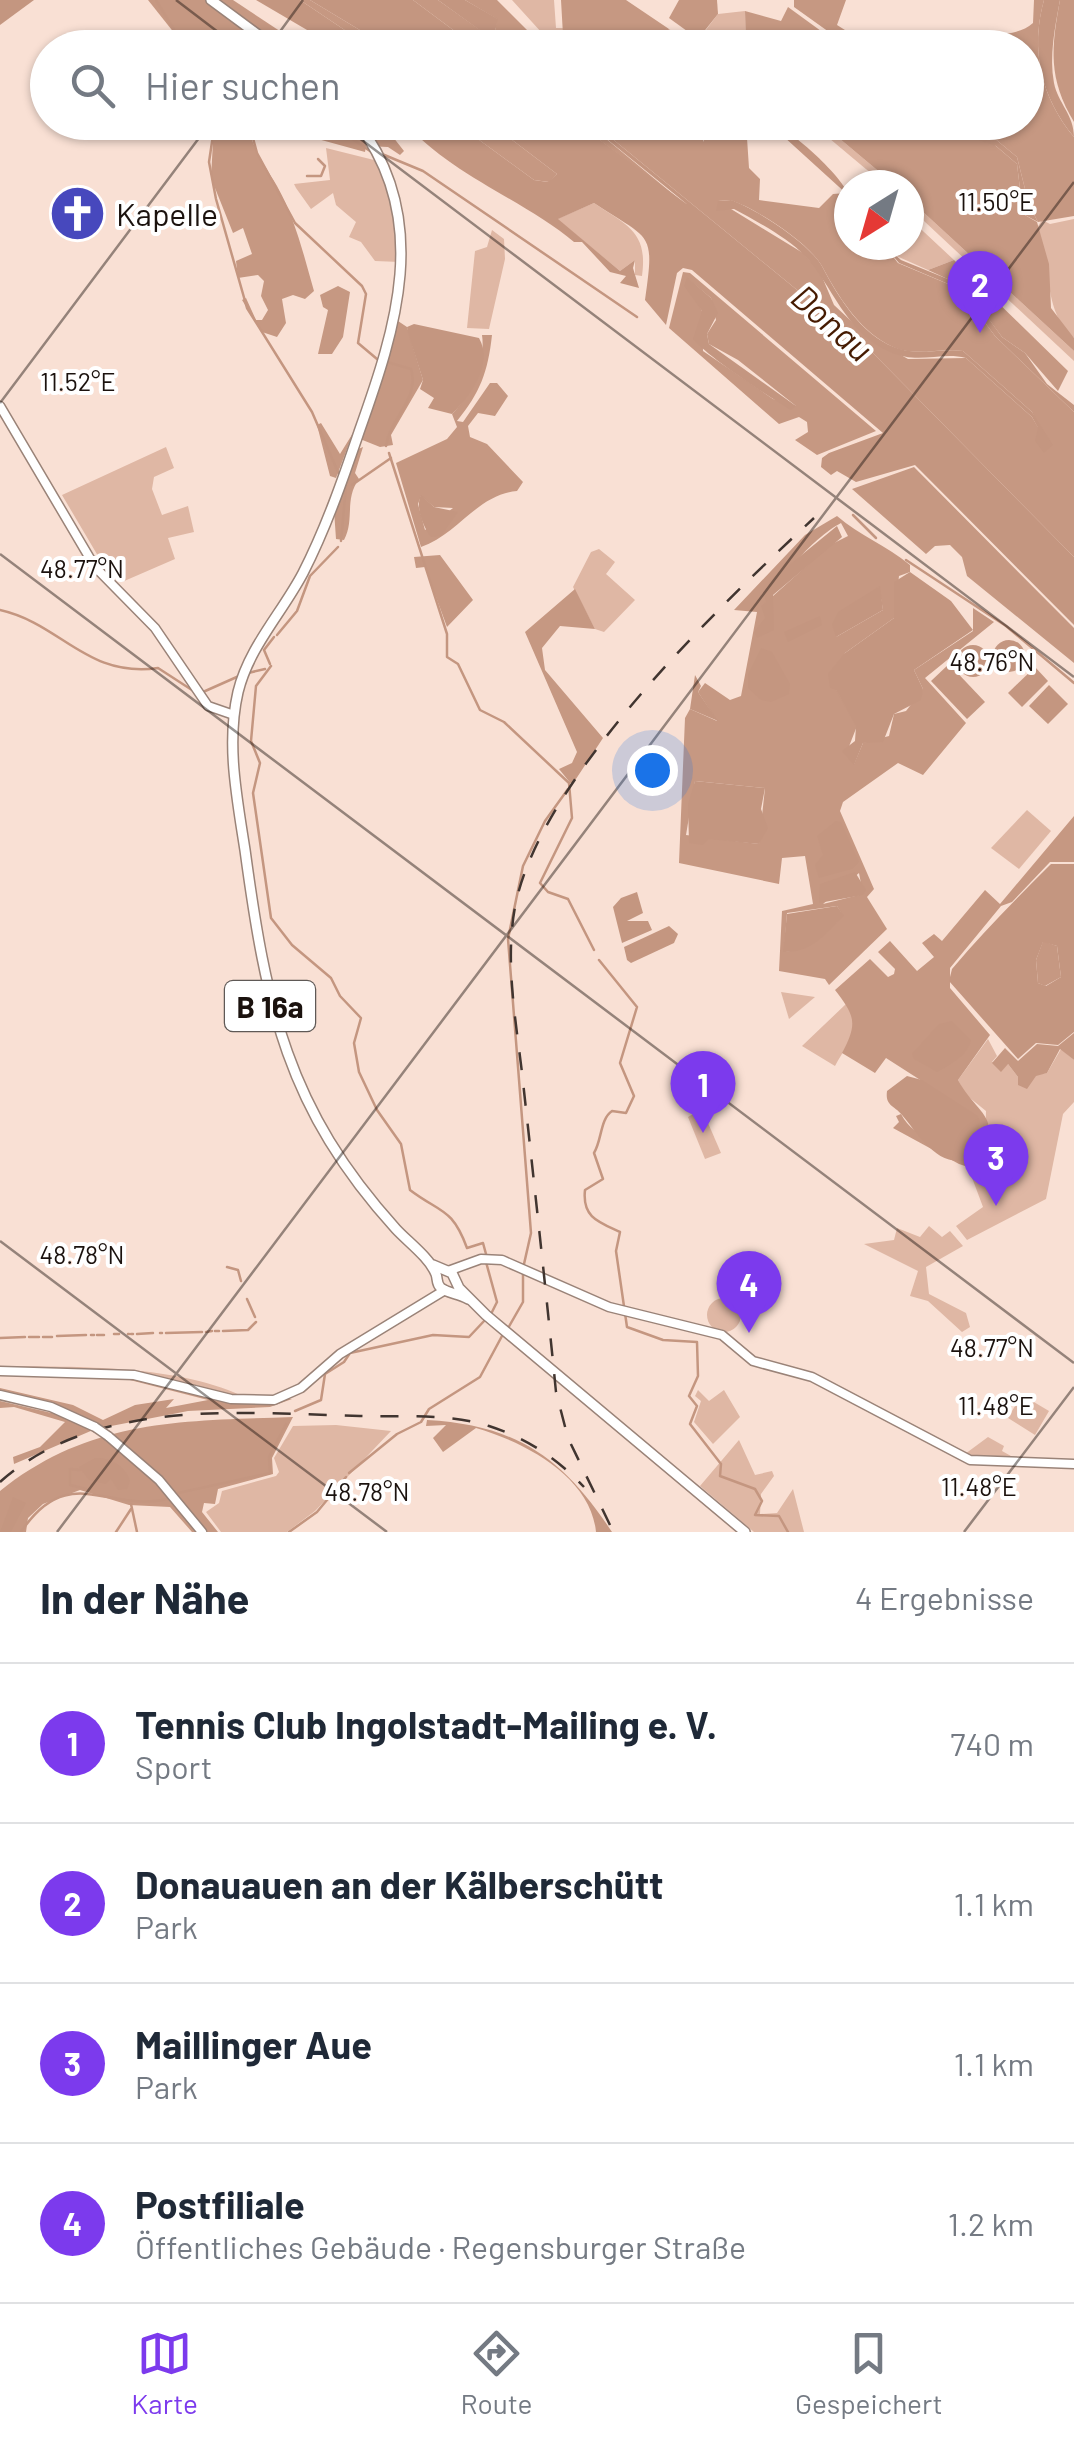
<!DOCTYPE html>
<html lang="de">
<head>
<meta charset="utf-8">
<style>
  body { margin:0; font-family:Barlow,sans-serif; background:#f2f2f3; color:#1f2937 }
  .compass { position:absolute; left:834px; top:170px; width:90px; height:90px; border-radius:50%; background:#fff; box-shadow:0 2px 8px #0004; rotate:217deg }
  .you { position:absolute; left:652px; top:770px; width:35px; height:35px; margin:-25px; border:8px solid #fff; border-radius:50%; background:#1a73e8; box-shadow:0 0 0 15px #1a73e833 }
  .badge { display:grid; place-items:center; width:65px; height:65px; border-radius:50%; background:#7c3aed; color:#fff; font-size:32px; font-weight:700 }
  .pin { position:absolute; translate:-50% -82px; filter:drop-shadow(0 2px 5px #0008) }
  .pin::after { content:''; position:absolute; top:52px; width:35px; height:30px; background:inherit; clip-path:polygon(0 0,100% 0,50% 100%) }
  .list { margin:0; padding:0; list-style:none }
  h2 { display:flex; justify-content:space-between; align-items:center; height:130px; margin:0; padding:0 40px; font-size:42px }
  h2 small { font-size:32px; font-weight:400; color:#747a83 }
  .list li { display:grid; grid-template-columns:65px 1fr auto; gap:30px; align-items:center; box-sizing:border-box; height:160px; padding:0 40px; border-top:2px solid #e0e1e3 }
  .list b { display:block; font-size:38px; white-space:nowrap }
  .list p { margin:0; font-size:32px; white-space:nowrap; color:#747a83 }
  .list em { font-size:32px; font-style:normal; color:#747a83 }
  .icon { flex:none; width:55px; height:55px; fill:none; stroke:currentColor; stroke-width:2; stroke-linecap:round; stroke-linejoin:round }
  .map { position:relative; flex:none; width:1074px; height:1532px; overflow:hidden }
  .search { position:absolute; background:#fff; box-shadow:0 2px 8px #0004; left:30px; right:30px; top:30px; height:110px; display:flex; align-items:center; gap:25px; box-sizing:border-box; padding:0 35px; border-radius:55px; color:#747a83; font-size:38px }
  .sheet { height:770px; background:#fff }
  nav { display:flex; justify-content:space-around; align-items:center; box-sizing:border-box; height:140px; border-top:2px solid #e0e1e3; background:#fff; font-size:28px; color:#747a83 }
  nav a { display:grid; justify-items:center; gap:5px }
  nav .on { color:#7c3aed }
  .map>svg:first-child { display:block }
  .green { fill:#dfb7a4 }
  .forest { fill:#c69882; fill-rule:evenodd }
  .water { fill:#c49680; fill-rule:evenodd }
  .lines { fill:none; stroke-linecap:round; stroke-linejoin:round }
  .stream { stroke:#c49680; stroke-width:2.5 }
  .secondary-casing { stroke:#9a8378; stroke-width:11 }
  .primary-casing { stroke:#9a8378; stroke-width:12 }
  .secondary { stroke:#fff; stroke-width:8 }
  .primary { stroke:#fff; stroke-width:9 }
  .rail { stroke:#413530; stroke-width:2.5; stroke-dasharray:18 18; stroke-linecap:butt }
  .secondary-bridge-casing { stroke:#9a8378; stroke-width:11; stroke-linecap:butt }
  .secondary-bridge { stroke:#fff; stroke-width:8 }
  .ticks { fill:none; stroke:#1b120e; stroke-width:2.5; stroke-opacity:0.45 }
  .labels { text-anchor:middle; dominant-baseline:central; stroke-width:8; stroke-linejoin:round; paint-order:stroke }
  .shield { fill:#fff; stroke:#5f5956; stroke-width:2.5 }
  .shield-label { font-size:30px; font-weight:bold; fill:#1b120e }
  .poi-label { font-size:32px; fill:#1b120e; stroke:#fff; text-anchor:start }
  .water-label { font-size:35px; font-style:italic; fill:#461b02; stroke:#fff }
  .ticks-label { font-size:25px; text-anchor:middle; fill:#1b120e; stroke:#fff; stroke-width:8; stroke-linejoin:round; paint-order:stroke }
</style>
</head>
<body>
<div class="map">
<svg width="1074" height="1532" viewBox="0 0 1074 1532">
  <rect width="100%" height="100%" fill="#f9e0d4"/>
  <g class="green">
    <path d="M512 0H554L556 28 669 29 694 47H542L552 44Z"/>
    <path d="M745 11 746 47H711L699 39 718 14Z"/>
    <path d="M811 123H821L895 185H885Z"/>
    <path d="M326 148 378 161 395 209 400 262 375 261 361 242 349 237 356 222 336 205 333 193 311 209 296 188 294 184 330 180Z"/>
    <path d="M909 199 1074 351V361L909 207Z"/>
    <path d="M594 203C628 226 648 232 642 276L635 275V260L620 271 557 219Z"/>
    <path d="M909 218 954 260 928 270 892 254 889 245H909Z"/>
    <path d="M1074 219V338C1042 311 1053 269 1037 228L1042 220 1050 224Z"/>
    <path d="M492 230 504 239 505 259 489 329 467 328 475 251 487 247Z"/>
    <path d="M166 447 174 468 154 477 152 489 162 515 188 506 194 532 168 538 175 559 122 582 101 561 62 495Z"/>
    <path d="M599 549 615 562 606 574 635 600 604 632 595 629 573 587 591 552Z"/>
    <path d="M1027 810 1051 831 1019 869 991 848Z"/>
    <path d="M781 992 815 997 789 1019Z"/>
    <path d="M846 1004C863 1027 847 1044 835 1066L802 1046Z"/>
    <path d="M988 1039 997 1056 992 1062 1008 1064 1018 1077 1047 1073 1061 1049 1074 1060V1102L1063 1114 1046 1199 967 1240 956 1226 983 1207 968 1167 985 1148 986 1111 965 1094 958 1080Z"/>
    <path d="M702 1109 721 1153 705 1159 688 1117Z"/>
    <path d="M929 1226 942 1237 950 1231 963 1246 926 1267 929 1294 966 1313 970 1327 962 1332 928 1301 910 1296 918 1271 864 1244 894 1240 897 1228 920 1237Z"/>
    <circle cx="724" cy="1315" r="17"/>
    <path d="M0 1366C75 1367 181 1364 248 1399L119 1371Z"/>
    <path d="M698 1390 709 1401 724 1390 740 1417 713 1444 694 1422 701 1401 695 1396Z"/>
    <path d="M1017 1392 1049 1411 1035 1435 1008 1418 1019 1399 1030 1403Z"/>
    <path d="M336 1425 391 1431 315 1511 287 1532H221L206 1512 219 1503 222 1491 276 1476 279 1472 274 1458 293 1426Z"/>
    <path d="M988 1437 1004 1446 1002 1451 1011 1456 1008 1460 965 1454Z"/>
    <path d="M739 1440 755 1475 772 1471 774 1476 761 1494 760 1514 777 1513 793 1489 804 1532H754L700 1486Z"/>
  </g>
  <g class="forest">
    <path d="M148 0H233L304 47H203L175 34Z"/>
    <path d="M300 0H310L388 47H370Z"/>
    <path d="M413 0H438L504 47H476Z"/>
    <path d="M465 0H497L544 47H510L495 31 497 19Z"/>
    <path d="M561 0H626L669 29 665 34 658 31 647 40 663 36C644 54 579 57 563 35Z"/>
    <path d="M679 0H717L718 14 698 39 669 18Z"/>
    <path d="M794 0H846L837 25 872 47H850L794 7Z"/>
    <path d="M1034 0H1044C1030 50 1041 97 1074 137V216L1038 222 1029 205 1017 157 976 123 1026 122V48L974 47C991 30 1017 38 1033 23Z"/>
    <path d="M1060 0H1074V122C1048 79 1051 48 1060 0Z"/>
    <path d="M788 7 843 47H746L745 11 781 21Z"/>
    <path d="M214 123 249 130C255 153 265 166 277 186 295 218 304 256 314 291L305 299 293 295 282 299 286 323 277 337 262 332 242 300 246 298 256 320H262L268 310 261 296 264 281 258 275 238 278 236 261 252 254 243 228 233 233 211 178Z"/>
    <path d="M249 123H321L347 129 342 123H382L404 151 400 155 388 147 366 146 365 152 285 130C268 137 264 128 249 123Z"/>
    <path d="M456 123H490L557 174 549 182 534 180Z"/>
    <path d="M577 123H587L691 209Z"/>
    <path d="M593 123H694L704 142 701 123H740L747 138 749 168 760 179 759 200 819 208 833 194 846 193 849 245H884L898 263 960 289 995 336 1074 412V557L868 348ZM730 200C756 208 811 244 823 268 838 296 858 328 887 344 913 359 937 347 963 351L1032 412 1043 436 1032 417 966 358 908 359 866 335 834 305 820 272 803 253 718 201Z"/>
    <path d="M821 123H969L1017 164 1023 214 1037 222 1049 264 1051 308 1074 338V351L909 199V185H895Z"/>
    <path d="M954 260 1068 371 1058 391 1025 353 1002 337 965 287 928 270Z"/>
    <path d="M683 272 690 273 876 431 817 455 795 440 808 432 807 422 799 417 779 424 669 328ZM687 278 711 298 716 320 707 334 709 344 738 360 796 406 773 399 703 351 702 311Z"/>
    <path d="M338 286 350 292 343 337 332 354H318L328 310 323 307 320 295Z"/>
    <path d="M398 321 407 327 423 380 391 435 393 445 380 447 360 439Z"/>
    <path d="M482 335H492C488 372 480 393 457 421L463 422 490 383H497L508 396 495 416 478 413 468 426 470 437 487 444 523 482 517 491C478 494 457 535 421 547L396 463 447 439 457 427 452 414C470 396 486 362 482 335ZM421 496 434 507 453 508 425 530 418 504Z"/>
    <path d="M321 423 340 454 353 433 336 478 330 476 317 425Z"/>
    <path d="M363 447 355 473 359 479C344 499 355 520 344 540L336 539 334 510 356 450Z"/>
    <path d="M914 467 1074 628V663L967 576 962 557 950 545 935 546 926 554 852 489Z"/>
    <path d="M837 516C860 536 886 545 910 565V572L899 576 894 618 845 653 836 689 857 726 848 749 854 764 863 743 889 736 894 714 906 711 923 689 914 670 973 631V608L994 622 925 678 966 723 923 775 898 763 843 802 840 811 874 889 867 897 887 929 829 985 825 979 779 971 782 911 813 904 805 856 782 858 779 884 679 863 685 718 690 709 717 721 698 692 705 683 730 700 741 696 757 612 734 610 805 535ZM841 523 848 536 830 545 773 596 771 621 765 618C768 586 814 537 841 523ZM879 587 883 610 836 637ZM695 781 765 788 759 844 686 835ZM859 873 863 894 823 904ZM837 906 843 916C823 936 812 949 784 952L787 913Z"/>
    <path d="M440 555 473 600 447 627 425 567 416 568 414 557Z"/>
    <path d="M575 589 595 629 560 626 542 648 545 670 603 738 572 785 559 769 572 763 577 752 525 632Z"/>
    <path d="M1074 816V862H1050L1012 902 1001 906 950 968V988L990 1035 958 1080C978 1117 1011 1119 968 1167L959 1164 893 1128 899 1122 896 1116 901 1114C916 1142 944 1141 974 1146L978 1117 886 1058 875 1073 842 1053C858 1023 855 1016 835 990L870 959 888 977 894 974 895 969 878 952 890 941 917 971 934 957 922 943 934 934 942 941 985 890 1000 904Z"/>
    <path d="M1043 941 1057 946 1061 977 1045 986 1038 983 1036 960Z"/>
    <path d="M1074 1033V1060L1060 1049 1047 1073 1036 1076 1027 1089 1018 1085V1077L1008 1064 1001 1072 992 1063 1005 1048 1018 1061 1037 1044 1058 1046Z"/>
    <path d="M0 1373 128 1377 216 1398 292 1399 270 1407 188 1411 101 1428 51 1403 0 1392V1388L73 1405 103 1420 135 1405 174 1399 166 1408 208 1400 122 1378Z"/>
    <path d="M0 1401 69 1417 93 1430 14 1464 13 1457 40 1447 65 1422 14 1407 0 1408Z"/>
    <path d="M293 1417 272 1458 273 1474 218 1489 215 1504 204 1503 202 1512 218 1532H192L170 1507 129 1505 80 1490 43 1504 28 1518 26 1532H0V1491C91 1418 184 1421 293 1417Z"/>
    <path d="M427 1420C517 1425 563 1458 612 1532H596C591 1477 525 1442 476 1428L443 1452 433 1438 446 1425 426 1426Z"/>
  </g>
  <g class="water">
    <path d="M0 0H34L0 25Z"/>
    <path d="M256 0H300L370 47H336Z"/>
    <path d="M310 0H413L476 47H388Z"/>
    <path d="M438 0H465L498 19 495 31 510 47H503Z"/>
    <path d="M1044 0H1060C1055 27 1049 56 1054 83 1058 103 1074 115 1074 137 1041 97 1030 50 1044 0Z"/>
    <path d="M406 123H456L534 180 548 182 557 174 490 123H577L688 205 587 123H593L868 348 1074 557V625L915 465 856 482 837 471 831 475 821 467 822 458 829 453 883 433 692 270 683 268 677 273 666 325 645 300C655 230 651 241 594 203L558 219 620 271 635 260 633 268 639 288 620 283 626 276 610 272 582 242H574C527 202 446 172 406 123Z"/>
    <path d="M740 123C751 122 763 121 773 124 792 130 844 178 849 196L783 136 764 125Z"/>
    <path d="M969 123H976L1017 157 1029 205 1038 222 1023 214 1017 164 996 146 979 140Z"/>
    <path d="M731 200C755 208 812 245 823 268 838 297 862 335 894 347 919 357 939 348 963 351L1032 412 1053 445 1044 453 1035 441 1038 428 1032 417 966 358C941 351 919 365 890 352 845 333 832 284 805 256 788 238 756 221 734 209L716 211 718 201Z"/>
    <path d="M884 245 901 260 965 286 1002 337 1025 353 1047 384 1074 405V412L995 336 960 289 899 263Z"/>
    <path d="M687 277 711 298 718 313 707 334 709 344 796 406 791 410C769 397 708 357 693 339L702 311 684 286Z"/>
    <path d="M414 324 479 338C494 364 470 396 452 414L428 408 434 398 420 389 423 380 408 333 407 327Z"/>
    <path d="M421 495 434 507 458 512 441 536 431 537C423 527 415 506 421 495Z"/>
    <path d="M837 526 842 537 773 595 774 630 757 638 754 632 765 618 761 606 766 602 764 593 771 580Z"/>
    <path d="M910 572 951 601 973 630 914 670 923 689 921 700 894 714 883 742 863 743 854 765 842 751 855 741 856 726 836 690 830 688 828 674 845 653 894 618V582Z"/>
    <path d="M880 586 883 610 836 637 832 624 838 612Z"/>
    <path d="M820 616 822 625 788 642 784 632Z"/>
    <circle cx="1009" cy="656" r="16"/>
    <circle cx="973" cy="661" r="16"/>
    <path d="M761 648 772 652 790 684 789 694 771 702 761 700 748 688V674Z"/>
    <path d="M949 664 985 702 967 719 931 681Z"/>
    <path d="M1035 667 1048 681 1022 707 1008 693Z"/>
    <path d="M695 675 701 686 698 692 718 721 690 709Z"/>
    <path d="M1049 685 1068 704 1048 724 1029 706Z"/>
    <path d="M695 781 765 788 761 809 768 828 759 844 709 839 703 845 689 843 688 804Z"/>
    <path d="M836 821 841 822 859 862 852 869 819 878 815 865 823 855 817 836Z"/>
    <path d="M1051 864H1074V1032L1058 1045 1036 1043 1018 1059 949 981 952 969C983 932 1017 898 1051 864ZM1043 942 1057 946 1061 977 1046 986 1038 983 1036 960Z"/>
    <path d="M855 872 866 890 863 895 819 903 820 884Z"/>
    <path d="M637 892 643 913 627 921H648L652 930 622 943 613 907 621 898Z"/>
    <path d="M837 906 844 916C824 935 812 953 783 952L787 914Z"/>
    <path d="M669 926 678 934 674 943 631 963 627 960 624 947Z"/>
    <path d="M952 1021 971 1040C968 1055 950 1065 937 1072L914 1059 912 1054 939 1024Z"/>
    <path d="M907 1076 922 1080 978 1116 980 1122 969 1159C938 1170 917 1132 902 1115 894 1105 885 1106 887 1091Z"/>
    <path d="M95 1458C110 1457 126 1466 130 1481L127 1489 118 1490 111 1479 105 1484 89 1480 79 1467Z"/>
    <path d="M13 1497 26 1503 11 1532H0Z"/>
  </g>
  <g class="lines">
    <g class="stream">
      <path d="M156 0 185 48"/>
      <path d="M215 122 209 162 216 199 247 308 312 412 341 479"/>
      <path d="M249 122 250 124"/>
      <path d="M304 122 348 136 370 151"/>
      <path d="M251 131 257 153 295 223 362 286 366 294 358 343 377 359"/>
      <path d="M382 154 423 171 637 317"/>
      <path d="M307 176H321L325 166 318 159"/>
      <path d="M386 446C390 418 420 399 411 369L387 362"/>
      <path d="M389 453 447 634V657L458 664 480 710 504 722 569 783 572 818 540 883 548 892 568 899 594 950"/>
      <path d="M352 485 391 458"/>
      <path d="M853 515 876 538"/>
      <path d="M341 541 346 486"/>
      <path d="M906 560 1006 626 1074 683"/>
      <path d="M0 610C62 624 86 678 158 668L195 692"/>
      <path d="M277 635 297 611 310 576 338 547"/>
      <path d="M270 664 264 650 274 637"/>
      <path d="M271 666 256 686 251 741 260 763 253 793 271 918 292 945 331 978 340 996 361 1018 354 1043 359 1072 377 1110 401 1144 410 1190C440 1213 452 1207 467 1248L483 1243 486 1254"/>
      <path d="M248 673 265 669"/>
      <path d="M203 692 239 676"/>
      <path d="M599 960 637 1007 620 1063 634 1096 626 1113 612 1111C600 1119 602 1140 594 1153L603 1179 585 1190C582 1217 598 1222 620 1232L616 1251 627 1327 663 1340 697 1342 698 1376 689 1396 697 1406 690 1424 721 1464 720 1476 755 1489 762 1501 755 1515 779 1516 788 1532"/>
      <path d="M486 1262 497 1302 491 1314"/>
      <path d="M524 1264 531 1233 508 939 523 866 545 821 568 789"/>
      <path d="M227 1267 238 1270 241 1281"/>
      <path d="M247 1299 255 1317"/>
      <path d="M507 1330 523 1302V1272"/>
      <path d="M215 1331H219"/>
      <path d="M223 1331 248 1330 256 1322"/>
      <path d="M206 1332 212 1331"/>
      <path d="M160 1333H162"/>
      <path d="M166 1333 202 1332"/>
      <path d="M114 1334H119"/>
      <path d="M128 1334H129"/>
      <path d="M131 1334H133"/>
      <path d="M137 1334 153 1333"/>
      <path d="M91 1335H94"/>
      <path d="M97 1335H104"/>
      <path d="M57 1336 86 1335"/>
      <path d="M29 1337H39"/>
      <path d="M43 1337H52"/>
      <path d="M0 1338 25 1337"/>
      <path d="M295 1411 321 1400 325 1374 344 1362 350 1353 433 1335 469 1337 485 1320"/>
      <path d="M80 1470 70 1469V1485L86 1489"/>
      <path d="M349 1473 397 1434 421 1422 429 1409 480 1377 502 1336"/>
      <path d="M178 1493 270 1473 269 1457 286 1424"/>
      <path d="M131 1504 137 1532"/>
      <path d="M21 1532C68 1461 108 1513 168 1499"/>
      <path d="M116 1532 131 1509"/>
      <path d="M289 1532 317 1512 346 1477"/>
    </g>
    <defs>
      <g id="secondary">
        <path d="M0 406 95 567 155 628 208 706 234 715"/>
        <path d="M448 1271 481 1259 502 1260 609 1307 722 1335 753 1361 812 1377 970 1460 1074 1464"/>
        <path d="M0 1371 134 1375 231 1399 274 1400 301 1388 340 1354 445 1290"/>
        <path d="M0 1395 51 1407 95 1427"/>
        <path d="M108 1436 159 1480 202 1532"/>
      </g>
      <g id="primary">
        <path d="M211 0 276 48"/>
        <path d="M357 122C432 219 396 328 359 432 343 479 326 528 303 573 282 613 249 647 238 692 226 744 237 798 245 850 266 1005 287 1109 396 1229 408 1242 429 1257 436 1274 438 1279 436 1284 441 1288 447 1293 460 1294 468 1299"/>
        <path d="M433 1265 452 1273 459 1288 486 1315 745 1532"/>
      </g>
    </defs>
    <use href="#secondary" class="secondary-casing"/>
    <use href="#primary" class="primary-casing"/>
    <use href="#secondary" class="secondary"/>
    <use href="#primary" class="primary"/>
    <g class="rail">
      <path d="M0 1482C96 1397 242 1413 360 1416 402 1417 448 1413 489 1426 526 1438 557 1458 584 1487"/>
      <path d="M610 1525 568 1438 556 1392C546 1291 535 1191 524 1091 518 1030 503 963 516 902 544 775 719 606 814 518"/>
    </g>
    <defs>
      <path id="secondary-bridge" d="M95 1427 108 1436"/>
    </defs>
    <use href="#secondary-bridge" class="secondary-bridge-casing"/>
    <use href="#secondary-bridge" class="secondary-bridge"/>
  </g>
  <path class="ticks" d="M176 0 239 48M268 48 303 0M338 122 1074 677M0 403 211 122M0 554 1074 1363M0 1241 387 1532M57 1532 1074 182M964 1532 1074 1387"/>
  <defs>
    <symbol id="church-disc" viewBox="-11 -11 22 22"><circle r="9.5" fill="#4748bd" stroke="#fff"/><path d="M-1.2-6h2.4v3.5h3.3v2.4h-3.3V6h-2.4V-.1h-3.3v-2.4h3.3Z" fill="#fff"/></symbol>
  </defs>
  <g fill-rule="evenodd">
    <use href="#church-disc" x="46" y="182" width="63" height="63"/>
  </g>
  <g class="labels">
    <rect class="shield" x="225" y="981" width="90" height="50" rx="8"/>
    <g class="shield-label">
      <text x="270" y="1006">B 16a</text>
    </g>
    <g class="poi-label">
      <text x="116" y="213">Kapelle</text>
    </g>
    <g class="water-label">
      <text transform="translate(833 322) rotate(42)">Donau</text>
    </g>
  </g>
  <g class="ticks-label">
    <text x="996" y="211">11.50°E</text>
    <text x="78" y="391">11.52°E</text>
    <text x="82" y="578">48.77°N</text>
    <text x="992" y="671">48.76°N</text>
    <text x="82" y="1264">48.78°N</text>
    <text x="992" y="1357">48.77°N</text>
    <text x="996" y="1415">11.48°E</text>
    <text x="979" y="1496">11.48°E</text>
    <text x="367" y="1501">48.78°N</text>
  </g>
</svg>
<svg class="compass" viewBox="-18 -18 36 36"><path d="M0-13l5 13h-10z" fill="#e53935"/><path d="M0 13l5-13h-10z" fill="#747a83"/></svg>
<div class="you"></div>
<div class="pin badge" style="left:703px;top:1133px">1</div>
<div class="pin badge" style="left:980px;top:333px">2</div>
<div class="pin badge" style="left:996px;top:1206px">3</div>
<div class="pin badge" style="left:749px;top:1333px">4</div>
<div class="search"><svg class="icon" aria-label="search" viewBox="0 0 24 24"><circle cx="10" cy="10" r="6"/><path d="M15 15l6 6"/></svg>Hier suchen</div>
</div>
<section class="sheet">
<h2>In der Nähe<small>4 Ergebnisse</small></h2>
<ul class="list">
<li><span class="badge">1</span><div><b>Tennis Club Ingolstadt-Mailing e. V.</b><p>Sport</p></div><em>740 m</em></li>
<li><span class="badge">2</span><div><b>Donauauen an der Kälberschütt</b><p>Park</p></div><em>1.1 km</em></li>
<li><span class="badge">3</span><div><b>Maillinger Aue</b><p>Park</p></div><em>1.1 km</em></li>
<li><span class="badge">4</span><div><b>Postfiliale</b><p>Öffentliches Gebäude · Regensburger Straße</p></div><em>1.2 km</em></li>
</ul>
</section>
<nav>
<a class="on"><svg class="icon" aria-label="map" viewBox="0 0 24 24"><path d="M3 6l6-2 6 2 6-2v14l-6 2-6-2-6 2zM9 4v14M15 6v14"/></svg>Karte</a>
<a><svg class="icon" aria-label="directions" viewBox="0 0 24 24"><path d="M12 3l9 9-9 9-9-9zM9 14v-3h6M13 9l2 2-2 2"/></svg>Route</a>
<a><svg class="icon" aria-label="saved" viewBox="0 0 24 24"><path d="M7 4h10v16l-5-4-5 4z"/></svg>Gespeichert</a>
</nav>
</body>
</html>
